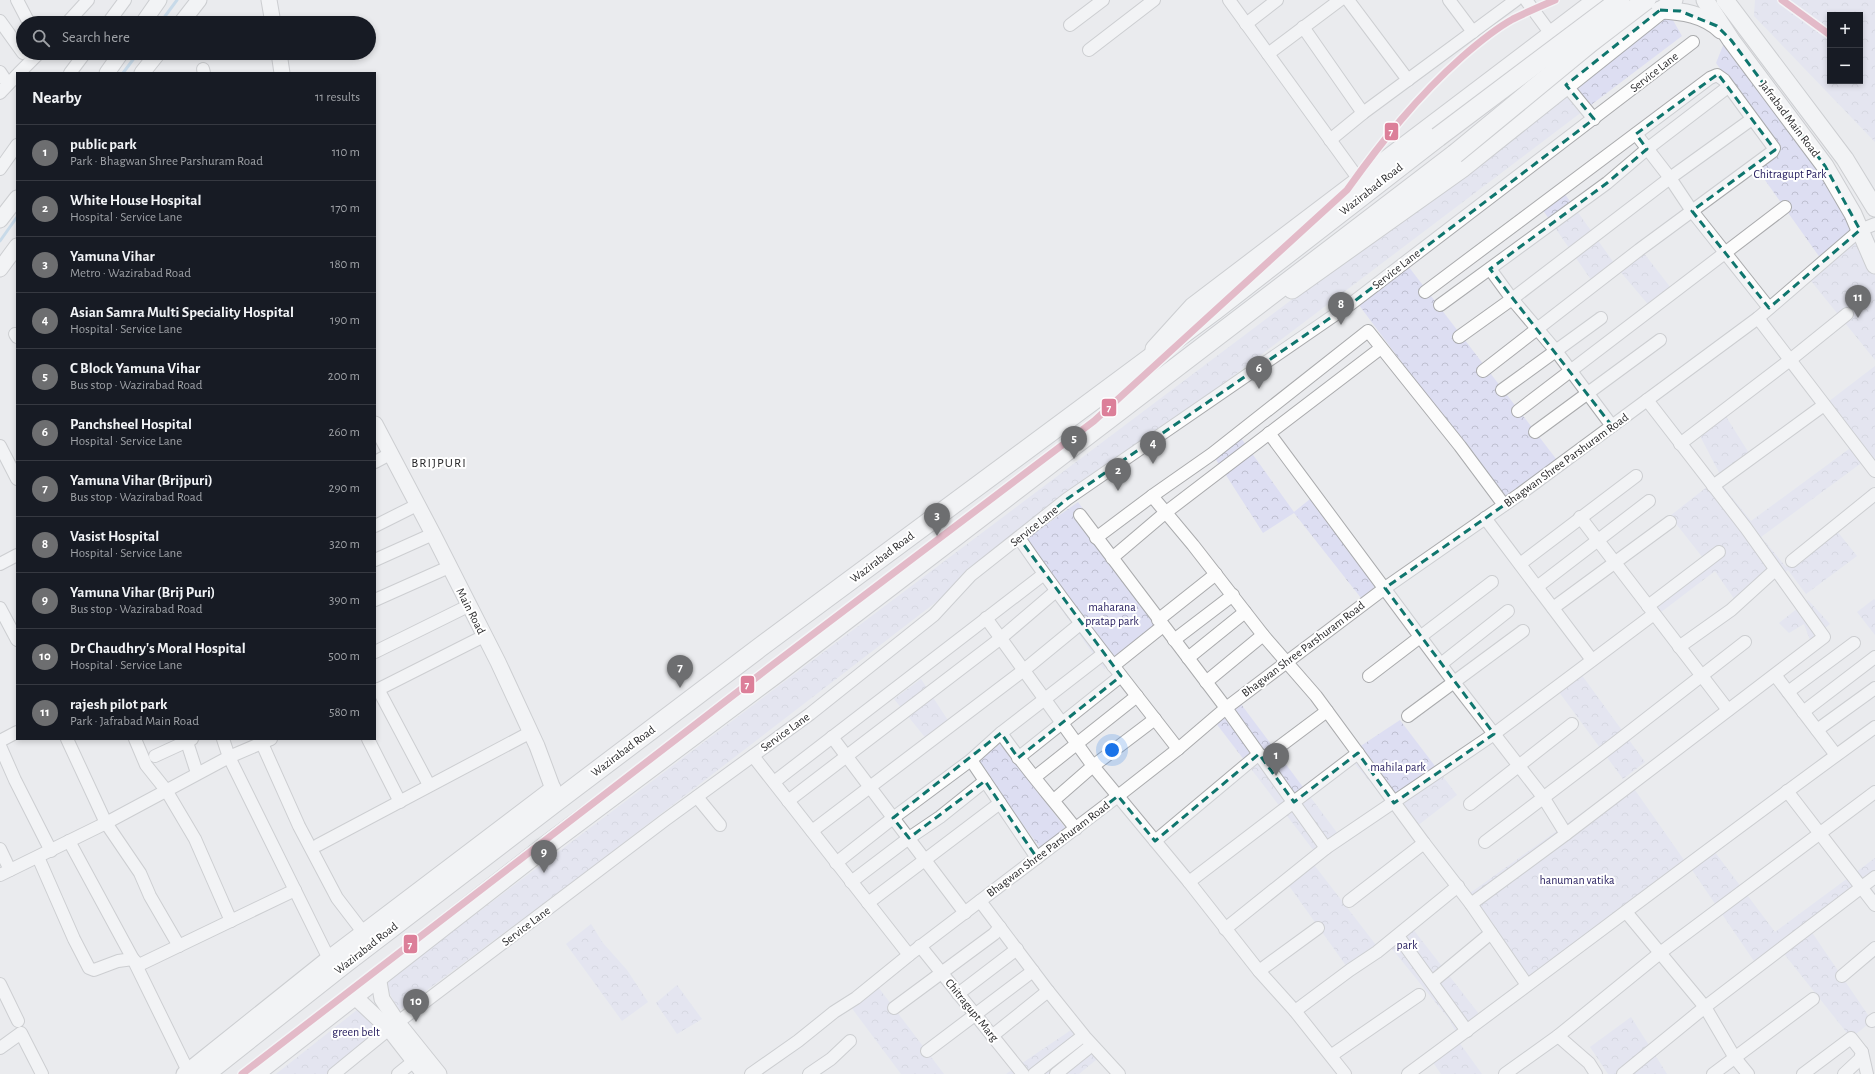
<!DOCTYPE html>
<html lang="en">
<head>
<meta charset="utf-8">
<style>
  body { margin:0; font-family:"Alegreya Sans",sans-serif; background:#242831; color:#f1f3f6 }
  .controls { position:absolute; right:12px; top:12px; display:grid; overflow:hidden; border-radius:0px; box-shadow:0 2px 6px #0003 }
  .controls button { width:36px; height:36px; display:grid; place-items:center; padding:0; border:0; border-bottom:1px solid #363941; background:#171b24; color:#f1f3f6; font:20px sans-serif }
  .you { position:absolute; left:1112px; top:750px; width:14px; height:14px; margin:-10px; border:3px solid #fff; border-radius:50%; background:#1a73e8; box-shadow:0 0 0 6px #1a73e833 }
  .badge { display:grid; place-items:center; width:26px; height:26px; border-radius:50%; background:#6d6e70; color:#fff; font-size:13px; font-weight:700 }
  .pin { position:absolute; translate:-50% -33px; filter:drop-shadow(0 1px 2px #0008) }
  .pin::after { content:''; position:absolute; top:21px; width:14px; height:12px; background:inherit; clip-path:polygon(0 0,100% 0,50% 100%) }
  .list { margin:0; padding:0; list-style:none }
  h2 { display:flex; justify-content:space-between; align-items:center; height:52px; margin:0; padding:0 16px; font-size:17px }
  h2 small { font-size:13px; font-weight:400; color:#9ea1a6 }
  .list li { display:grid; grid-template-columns:26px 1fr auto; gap:12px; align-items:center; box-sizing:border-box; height:56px; padding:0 16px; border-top:1px solid #363941 }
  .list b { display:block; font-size:15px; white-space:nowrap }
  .list p { margin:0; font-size:13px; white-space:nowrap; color:#9ea1a6 }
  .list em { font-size:13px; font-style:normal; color:#9ea1a6 }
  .icon { flex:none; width:22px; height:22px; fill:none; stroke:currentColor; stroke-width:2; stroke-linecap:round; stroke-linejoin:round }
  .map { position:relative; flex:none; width:1875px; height:1074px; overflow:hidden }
  .search { position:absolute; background:#171b24; box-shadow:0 2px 6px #0003; left:16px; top:16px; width:360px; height:44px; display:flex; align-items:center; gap:10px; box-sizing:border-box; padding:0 14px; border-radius:22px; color:#9ea1a6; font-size:15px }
  .panel { position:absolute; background:#171b24; box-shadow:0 2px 6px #0003; left:16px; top:72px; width:360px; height:668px; border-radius:0px }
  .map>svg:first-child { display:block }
  .park { fill:url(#park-crowns); fill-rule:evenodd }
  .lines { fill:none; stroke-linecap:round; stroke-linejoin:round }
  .stream { stroke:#a1c5e2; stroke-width:3 }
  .minor-casing { stroke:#aaabad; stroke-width:14 }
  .tertiary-casing { stroke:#aaabad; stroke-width:17 }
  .secondary-casing { stroke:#aaabad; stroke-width:19 }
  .trunk-casing { stroke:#aaabad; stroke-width:21 }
  .minor { stroke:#fcfcfc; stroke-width:12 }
  .tertiary { stroke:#fcfcfc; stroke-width:15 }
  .secondary { stroke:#fcfcfc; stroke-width:17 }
  .trunk { stroke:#fcfcfc; stroke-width:19 }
  .trunk-bridge-casing { stroke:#aaabad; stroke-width:21; stroke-linecap:butt }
  .trunk-bridge { stroke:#fcfcfc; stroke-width:19 }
  .metro-1-casing { stroke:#fff; stroke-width:10 }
  .metro-1 { stroke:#dc7f99; stroke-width:7 }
  .marked { fill:none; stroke:#0f766e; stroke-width:3; stroke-dasharray:8 5; stroke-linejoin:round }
  .labels { text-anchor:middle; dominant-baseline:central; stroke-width:4; stroke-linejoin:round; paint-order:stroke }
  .street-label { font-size:12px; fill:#2a2a2c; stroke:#fff }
  .park-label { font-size:12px; fill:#292161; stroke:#fff }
  .neighbourhood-label { font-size:13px; letter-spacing:1px; fill:#2a2a2c; stroke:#fff }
  .line-badge { stroke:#fff; stroke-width:1.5 }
  .badge-label { font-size:11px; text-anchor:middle; font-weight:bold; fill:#fff }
</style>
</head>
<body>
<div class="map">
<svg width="1875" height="1074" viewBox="0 0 1875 1074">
  <defs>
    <pattern id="park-crowns" width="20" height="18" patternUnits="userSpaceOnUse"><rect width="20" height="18" fill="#dddef2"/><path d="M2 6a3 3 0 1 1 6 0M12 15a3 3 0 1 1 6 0" fill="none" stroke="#bebfd0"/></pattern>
  </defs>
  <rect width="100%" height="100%" fill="#eaebee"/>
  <g class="park">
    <path d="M1755 0H1875V142L1754 16ZM1830 15H1860V81H1830Z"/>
    <path d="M1670 15 1682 36 1027 532 579 877 399 1011 384 983Z"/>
    <path d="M1726 38 1859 230 1875 276V360L1807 276 1823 262 1755 166 1777 149 1716 63Z"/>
    <path d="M1562 190 1619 270 1643 252 1674 292 1652 309 1619 270 1596 287 1540 206Z"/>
    <path d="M1405 262 1560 464 1507 504 1356 301Z"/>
    <path d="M1875 366V477L1864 461 1761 537 1786 567 1837 531 1857 556 1806 594 1788 570 1739 606 1715 571 1656 616 1650 602 1703 558 1670 516 1717 479 1751 521 1853 446 1824 405Z"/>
    <path d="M1725 415 1752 458 1723 480 1699 434Z"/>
    <path d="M1241 438 1294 512 1320 491 1385 579 1361 598 1294 513 1263 533 1215 458Z"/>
    <path d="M1078 502 1168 625 1104 669 1016 546Z"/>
    <path d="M1874 599 1875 600V635L1857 612Z"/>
    <path d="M1808 600 1830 624 1810 640 1804 624 1789 633 1779 623Z"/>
    <path d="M1581 674 1645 762 1623 779 1559 692Z"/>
    <path d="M921 679 951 725 928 741 894 699Z"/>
    <path d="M1238 700 1338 834 1314 851 1212 718Z"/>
    <path d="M1400 720 1457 795 1412 830 1347 755Z"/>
    <path d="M997 739 1067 830 1041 849 974 759Z"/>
    <path d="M1628 780 1684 860 1609 922 1528 979 1466 896Z"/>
    <path d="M1711 847 1775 932 1875 858V877L1809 928 1872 1021 1851 1038 1781 950 1758 967 1688 864Z"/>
    <path d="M1308 857 1376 945 1347 967 1282 876Z"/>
    <path d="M591 924 603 943 627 970 648 1002 622 1021 566 944Z"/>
    <path d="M1409 924 1479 1014 1456 1032 1449 1019 1384 939Z"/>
    <path d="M875 983 944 1074H901L848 1003Z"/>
    <path d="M677 985 702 1019 677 1034 656 1003Z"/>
    <path d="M362 1006 381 1034 329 1074H276Z"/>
    <path d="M1631 1017 1667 1074H1608L1590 1047Z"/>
    <path d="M1077 1026 1102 1055 1079 1074H1006Z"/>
    <path d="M1456 1038 1482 1074H1441L1430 1058Z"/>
  </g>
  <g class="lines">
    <g class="stream">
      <path d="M160 23 177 0"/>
      <path d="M123 73 138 53"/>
      <path d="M0 241 17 217"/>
    </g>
    <defs>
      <g id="minor">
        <path d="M17 0 29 23"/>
        <path d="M1229 0 1360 181"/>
        <path d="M1348 0 1408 80"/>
        <path d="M1449 0 1473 32"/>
        <path d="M1526 0 1551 34"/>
        <path d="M0 21 23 53"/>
        <path d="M67 23 88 0"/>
        <path d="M108 23 125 0"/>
        <path d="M1246 24 1277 0"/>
        <path d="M1070 25 1103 0"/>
        <path d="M1303 27 1363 113"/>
        <path d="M1089 50 1154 0"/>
        <path d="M1268 54 1340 0"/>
        <path d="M203 69 204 73"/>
        <path d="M0 72 8 84"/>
        <path d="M19 73 39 53"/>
        <path d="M70 73 85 53"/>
        <path d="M1566 85 1594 119"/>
        <path d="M0 93 17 75"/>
        <path d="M1636 134 1670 178 1692 211 1769 308"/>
        <path d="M1330 140 1363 113 1516 0"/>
        <path d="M0 169 17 145"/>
        <path d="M1490 269 1512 299 1556 351 1612 426"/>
        <path d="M1425 292 1710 78 1717 75 1724 80 1774 148 1772 152 1639 250 1483 371"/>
        <path d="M1440 305 1607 183 1647 149 1728 87"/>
        <path d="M1758 318 1875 471"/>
        <path d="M15 334 17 337"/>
        <path d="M1459 337 1512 299 1670 178 1752 119"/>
        <path d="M1502 390 1601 318"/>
        <path d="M1518 411 1785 207"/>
        <path d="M1535 432 1660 340"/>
        <path d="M1269 433 1453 681 1543 797 1566 834"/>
        <path d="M1680 444 1790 360 1847 314"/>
        <path d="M0 446 17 479"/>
        <path d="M375 462 390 454"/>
        <path d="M1713 486 1824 405"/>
        <path d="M1152 496 1193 545 1263 635 1316 696 1424 843 1471 904 1527 985"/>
        <path d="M1080 515 1226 708 1326 848"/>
        <path d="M1580 517 1728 710"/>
        <path d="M1485 518 1592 660"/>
        <path d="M375 526 417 505"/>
        <path d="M1019 538C1069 611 1124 679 1178 749"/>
        <path d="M1096 538 1152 496 1212 454 1368 331 1460 446 1504 505"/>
        <path d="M1112 558 1165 513 1381 348"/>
        <path d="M375 560 433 534"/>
        <path d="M1792 561 1875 494"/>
        <path d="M0 564 17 555"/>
        <path d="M1520 564 1636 476"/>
        <path d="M1537 587 1649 501"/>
        <path d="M375 600 449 567"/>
        <path d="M1648 606 1719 552"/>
        <path d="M0 608 17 640"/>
        <path d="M1553 608 1670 522"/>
        <path d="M986 618 1093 766 1189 882 1259 971 1295 1011 1345 1074"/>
        <path d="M1158 620 1216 574"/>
        <path d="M1174 640 1233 595"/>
        <path d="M1679 647 1731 610 1775 570"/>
        <path d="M375 652 468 606"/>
        <path d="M1188 658 1245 612"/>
        <path d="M1441 664 1508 611"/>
        <path d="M1113 666 1163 626"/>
        <path d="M1775 675 1836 755"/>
        <path d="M1369 676 1492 582"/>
        <path d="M1206 682 1263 635"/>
        <path d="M378 689 429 785"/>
        <path d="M375 691 484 636"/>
        <path d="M1788 692 1854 643"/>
        <path d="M1803 712 1875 657"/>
        <path d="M1408 716 1523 631"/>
        <path d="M1817 730 1875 688"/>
        <path d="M1001 733C1024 767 1051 797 1076 829"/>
        <path d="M832 737 965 913"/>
        <path d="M67 739 106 823 140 873 150 896 179 946"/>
        <path d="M135 739 146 765 166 790 195 839 231 921"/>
        <path d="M186 739 197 773"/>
        <path d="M223 739 229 757 332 965"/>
        <path d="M260 739 299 826 337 898 363 932"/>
        <path d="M368 739 400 802"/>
        <path d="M0 741 17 732"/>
        <path d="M0 746 15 780 51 851"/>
        <path d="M155 756 192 739"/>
        <path d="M753 756 909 955"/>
        <path d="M1018 758 1121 676"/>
        <path d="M1263 759 1327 711"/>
        <path d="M971 760 1037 858"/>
        <path d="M1035 777 1137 696"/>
        <path d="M774 782 1044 574"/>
        <path d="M1787 791 1875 905"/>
        <path d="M697 797 720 825"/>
        <path d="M1054 800 1093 766 1155 719"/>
        <path d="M788 801 1001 638 1056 591"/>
        <path d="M1470 804 1572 724"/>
        <path d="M812 831 1024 670 1080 624"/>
        <path d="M69 841 133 959 188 1071"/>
        <path d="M1155 841 1259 754"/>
        <path d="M1485 842 1610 747 1745 642"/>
        <path d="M318 845 531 732"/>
        <path d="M0 849 10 870"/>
        <path d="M38 857 74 939 89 968 94 970 118 961 133 959 139 965 295 890"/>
        <path d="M836 863 893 818 971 760 1001 733 1103 654"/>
        <path d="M0 875 106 823 229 757 271 739"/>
        <path d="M851 882 909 838 940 817 985 781"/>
        <path d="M1189 882 1358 753"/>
        <path d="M980 901 1048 991 1085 1037 1119 1074"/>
        <path d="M1349 901 1424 843"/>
        <path d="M868 903 1000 803"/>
        <path d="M1471 904 1566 834 1824 637 1746 528 1647 400"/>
        <path d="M1626 912 1705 1007 1735 1058 1748 1074"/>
        <path d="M1225 929 1326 848 1494 734 1654 614"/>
        <path d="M1398 936 1467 1031"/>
        <path d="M920 946 1023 1074"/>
        <path d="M1259 971 1318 928"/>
        <path d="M1842 976 1875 948"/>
        <path d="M1432 982 1491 933"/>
        <path d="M0 984 18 1021"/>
        <path d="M958 994 1017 949"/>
        <path d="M894 1008 994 934 1000 927"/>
        <path d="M1295 1011 1350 970 1377 952 1458 886"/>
        <path d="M1872 1021 1875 1019"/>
        <path d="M992 1036 1048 991"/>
        <path d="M1558 1036 1589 1063 1596 1074"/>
        <path d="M0 1048 21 1033 42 1074"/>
        <path d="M927 1051 1033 971"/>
        <path d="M1862 1052 1867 1074"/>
        <path d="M1332 1055 1419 995"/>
        <path d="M334 1074 389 1029 665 820 810 714 934 615 971 575 1067 499 1352 303 1693 42"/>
        <path d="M398 1074 414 1061"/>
        <path d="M751 1074 798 1041 834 1012 856 998 909 955 1118 796 1178 749 1226 708 1385 588 1520 494 1758 318 1860 230 1875 224"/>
        <path d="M809 1074 831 1059 850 1041"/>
        <path d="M1034 1074 1079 1039"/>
        <path d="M1056 1074 1087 1049"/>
        <path d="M1408 1074C1564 959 1718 841 1875 727"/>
        <path d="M1505 1074 1558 1036 1660 953 1875 792"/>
        <path d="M1623 1074 1705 1007 1875 877"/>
        <path d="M1713 1074 1813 999"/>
        <path d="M1803 1074 1851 1038 1862 1052 1860 1059 1844 1074"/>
      </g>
      <g id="tertiary">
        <path d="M269 0 273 23"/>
        <path d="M143 23 159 0"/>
        <path d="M181 23 199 0"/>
        <path d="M279 53 282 73"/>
        <path d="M107 73 121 53"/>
        <path d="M142 73 158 53"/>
        <path d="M0 220 17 198"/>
        <path d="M0 269 17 246"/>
        <path d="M375 424 433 534 498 662 537 746 556 797"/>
        <path d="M378 976 382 999 398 1023 439 1074"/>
        <path d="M354 996 389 1029 424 1074"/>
        <path d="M184 1074 329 958 553 788"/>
      </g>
      <g id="secondary">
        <path d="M1705 0 1731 40 1825 166 1853 214 1875 265"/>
        <path d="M1725 0 1845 159 1875 208"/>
        <path d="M1660 10C1682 11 1704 14 1721 30"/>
        <path d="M1292 290 1462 169 1674 0"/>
        <path d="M1154 349 1193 306 1596 0"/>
      </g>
      <g id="trunk">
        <path d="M205 1074 344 964 557 801 759 648 1215 310 1438 137"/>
        <path d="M254 1074 547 845 778 672 1455 154"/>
      </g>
    </defs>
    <use href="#minor" class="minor-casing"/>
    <use href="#tertiary" class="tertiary-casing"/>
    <use href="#secondary" class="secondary-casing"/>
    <use href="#trunk" class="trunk-casing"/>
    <use href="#minor" class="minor"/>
    <use href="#tertiary" class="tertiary"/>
    <use href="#secondary" class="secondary"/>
    <use href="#trunk" class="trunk"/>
    <defs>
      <g id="trunk-bridge">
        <path d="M1438 137 1620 0"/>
        <path d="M1455 154 1591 42 1646 0"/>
      </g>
    </defs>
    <use href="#trunk-bridge" class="trunk-bridge-casing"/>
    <use href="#trunk-bridge" class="trunk-bridge"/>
    <defs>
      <g id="metro-1">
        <path d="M1782 0 1830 35"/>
        <path d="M242 1074 775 663 1094 421 1347 190C1382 141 1417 97 1462 57 1478 43 1495 29 1513 19 1527 12 1541 6 1555 0"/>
      </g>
    </defs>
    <use href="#metro-1" class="metro-1-casing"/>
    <use href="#metro-1" class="metro-1"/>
  </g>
  <path d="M0 0H1875V1074H0ZM1660 10 1680 11 1717 26 1731 40 1825 166 1860 230 1769 308 1692 211 1775 150 1718 74 1636 134 1647 149 1607 183 1490 269 1612 426 1520 494 1385 588 1494 734 1394 803 1358 753 1294 802 1259 754 1155 841 1118 796 1037 858 985 781 909 838 893 818 1001 733 1018 758 1121 676 1019 538 1067 499 1352 303 1594 119 1566 85Z" fill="#eaebee" fill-opacity=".55" fill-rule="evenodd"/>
  <path class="marked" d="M1660 10 1680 11 1717 26 1731 40 1825 166 1860 230 1769 308 1692 211 1775 150 1718 74 1636 134 1647 149 1607 183 1490 269 1612 426 1520 494 1385 588 1494 734 1394 803 1358 753 1294 802 1259 754 1155 841 1118 796 1037 858 985 781 909 838 893 818 1001 733 1018 758 1121 676 1019 538 1067 499 1352 303 1594 119 1566 85Z"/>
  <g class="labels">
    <g class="street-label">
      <text transform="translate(1654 72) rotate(-38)">Service Lane</text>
      <text transform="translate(1790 119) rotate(53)">Jafrabad Main Road</text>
      <text transform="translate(1371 189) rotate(-38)">Wazirabad Road</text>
      <text transform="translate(1396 269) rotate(-38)">Service Lane</text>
      <text transform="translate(1566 460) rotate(-36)">Bhagwan Shree Parshuram Road</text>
      <text transform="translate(1034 526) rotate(-39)">Service Lane</text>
      <text transform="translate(882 557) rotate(-37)">Wazirabad Road</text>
      <text transform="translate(471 611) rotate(63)">Main Road</text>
      <text transform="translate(1303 649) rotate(-37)">Bhagwan Shree Parshuram Road</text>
      <text transform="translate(785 732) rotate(-36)">Service Lane</text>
      <text transform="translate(623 751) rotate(-37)">Wazirabad Road</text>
      <text transform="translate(1048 849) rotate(-37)">Bhagwan Shree Parshuram Road</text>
      <text transform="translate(526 926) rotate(-37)">Service Lane</text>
      <text transform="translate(366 948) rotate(-38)">Wazirabad Road</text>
      <text transform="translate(972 1010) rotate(51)">Chitragupt Marg</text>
    </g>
    <g class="park-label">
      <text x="1790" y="174">Chitragupt Park</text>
      <text x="1112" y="607">maharana<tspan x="1112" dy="14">pratap park</tspan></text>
      <text x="1398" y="767">mahila park</text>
      <text x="1577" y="880">hanuman vatika</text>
      <text x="1407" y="945">park</text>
      <text x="356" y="1032">green belt</text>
    </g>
    <g class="neighbourhood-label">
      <text x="439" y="463">BRIJPURI</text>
    </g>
  </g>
  <g class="line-badge">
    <rect x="1384" y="122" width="15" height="19" rx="4" fill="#dc7f99"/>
    <rect x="1101" y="398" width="16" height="19" rx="4" fill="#dc7f99"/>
    <rect x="740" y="675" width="15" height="19" rx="4" fill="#dc7f99"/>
    <rect x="403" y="934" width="15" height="20" rx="4" fill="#dc7f99"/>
  </g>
  <g class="badge-label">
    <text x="1391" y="135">7</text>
    <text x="1109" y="411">7</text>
    <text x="747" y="688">7</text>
    <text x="410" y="948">7</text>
  </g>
</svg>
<div class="controls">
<button>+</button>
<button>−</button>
</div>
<div class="you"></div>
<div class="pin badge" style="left:1276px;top:776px">1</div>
<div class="pin badge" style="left:1118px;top:491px">2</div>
<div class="pin badge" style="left:937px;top:536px">3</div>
<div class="pin badge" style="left:1153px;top:464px">4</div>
<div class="pin badge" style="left:1074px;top:459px">5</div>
<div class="pin badge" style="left:1259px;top:389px">6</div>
<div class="pin badge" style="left:680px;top:688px">7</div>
<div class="pin badge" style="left:1341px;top:325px">8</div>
<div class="pin badge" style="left:544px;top:873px">9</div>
<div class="pin badge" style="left:416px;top:1022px">10</div>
<div class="pin badge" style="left:1858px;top:318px">11</div>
<div class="search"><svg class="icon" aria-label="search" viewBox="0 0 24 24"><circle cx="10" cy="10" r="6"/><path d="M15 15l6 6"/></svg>Search here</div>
<section class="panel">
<h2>Nearby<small>11 results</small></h2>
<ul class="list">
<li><span class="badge">1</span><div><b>public park</b><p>Park · Bhagwan Shree Parshuram Road</p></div><em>110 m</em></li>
<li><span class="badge">2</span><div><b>White House Hospital</b><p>Hospital · Service Lane</p></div><em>170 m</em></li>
<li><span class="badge">3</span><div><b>Yamuna Vihar</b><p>Metro · Wazirabad Road</p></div><em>180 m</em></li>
<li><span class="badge">4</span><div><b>Asian Samra Multi Speciality Hospital</b><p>Hospital · Service Lane</p></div><em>190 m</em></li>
<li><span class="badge">5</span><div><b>C Block Yamuna Vihar</b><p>Bus stop · Wazirabad Road</p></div><em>200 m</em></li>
<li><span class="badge">6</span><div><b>Panchsheel Hospital</b><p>Hospital · Service Lane</p></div><em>260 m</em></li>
<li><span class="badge">7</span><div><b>Yamuna Vihar (Brijpuri)</b><p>Bus stop · Wazirabad Road</p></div><em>290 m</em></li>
<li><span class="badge">8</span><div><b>Vasist Hospital</b><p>Hospital · Service Lane</p></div><em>320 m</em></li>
<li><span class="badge">9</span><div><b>Yamuna Vihar (Brij Puri)</b><p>Bus stop · Wazirabad Road</p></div><em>390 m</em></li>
<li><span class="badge">10</span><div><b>Dr Chaudhry's Moral Hospital</b><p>Hospital · Service Lane</p></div><em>500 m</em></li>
<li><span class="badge">11</span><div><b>rajesh pilot park</b><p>Park · Jafrabad Main Road</p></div><em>580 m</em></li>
</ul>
</section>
</div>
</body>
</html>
